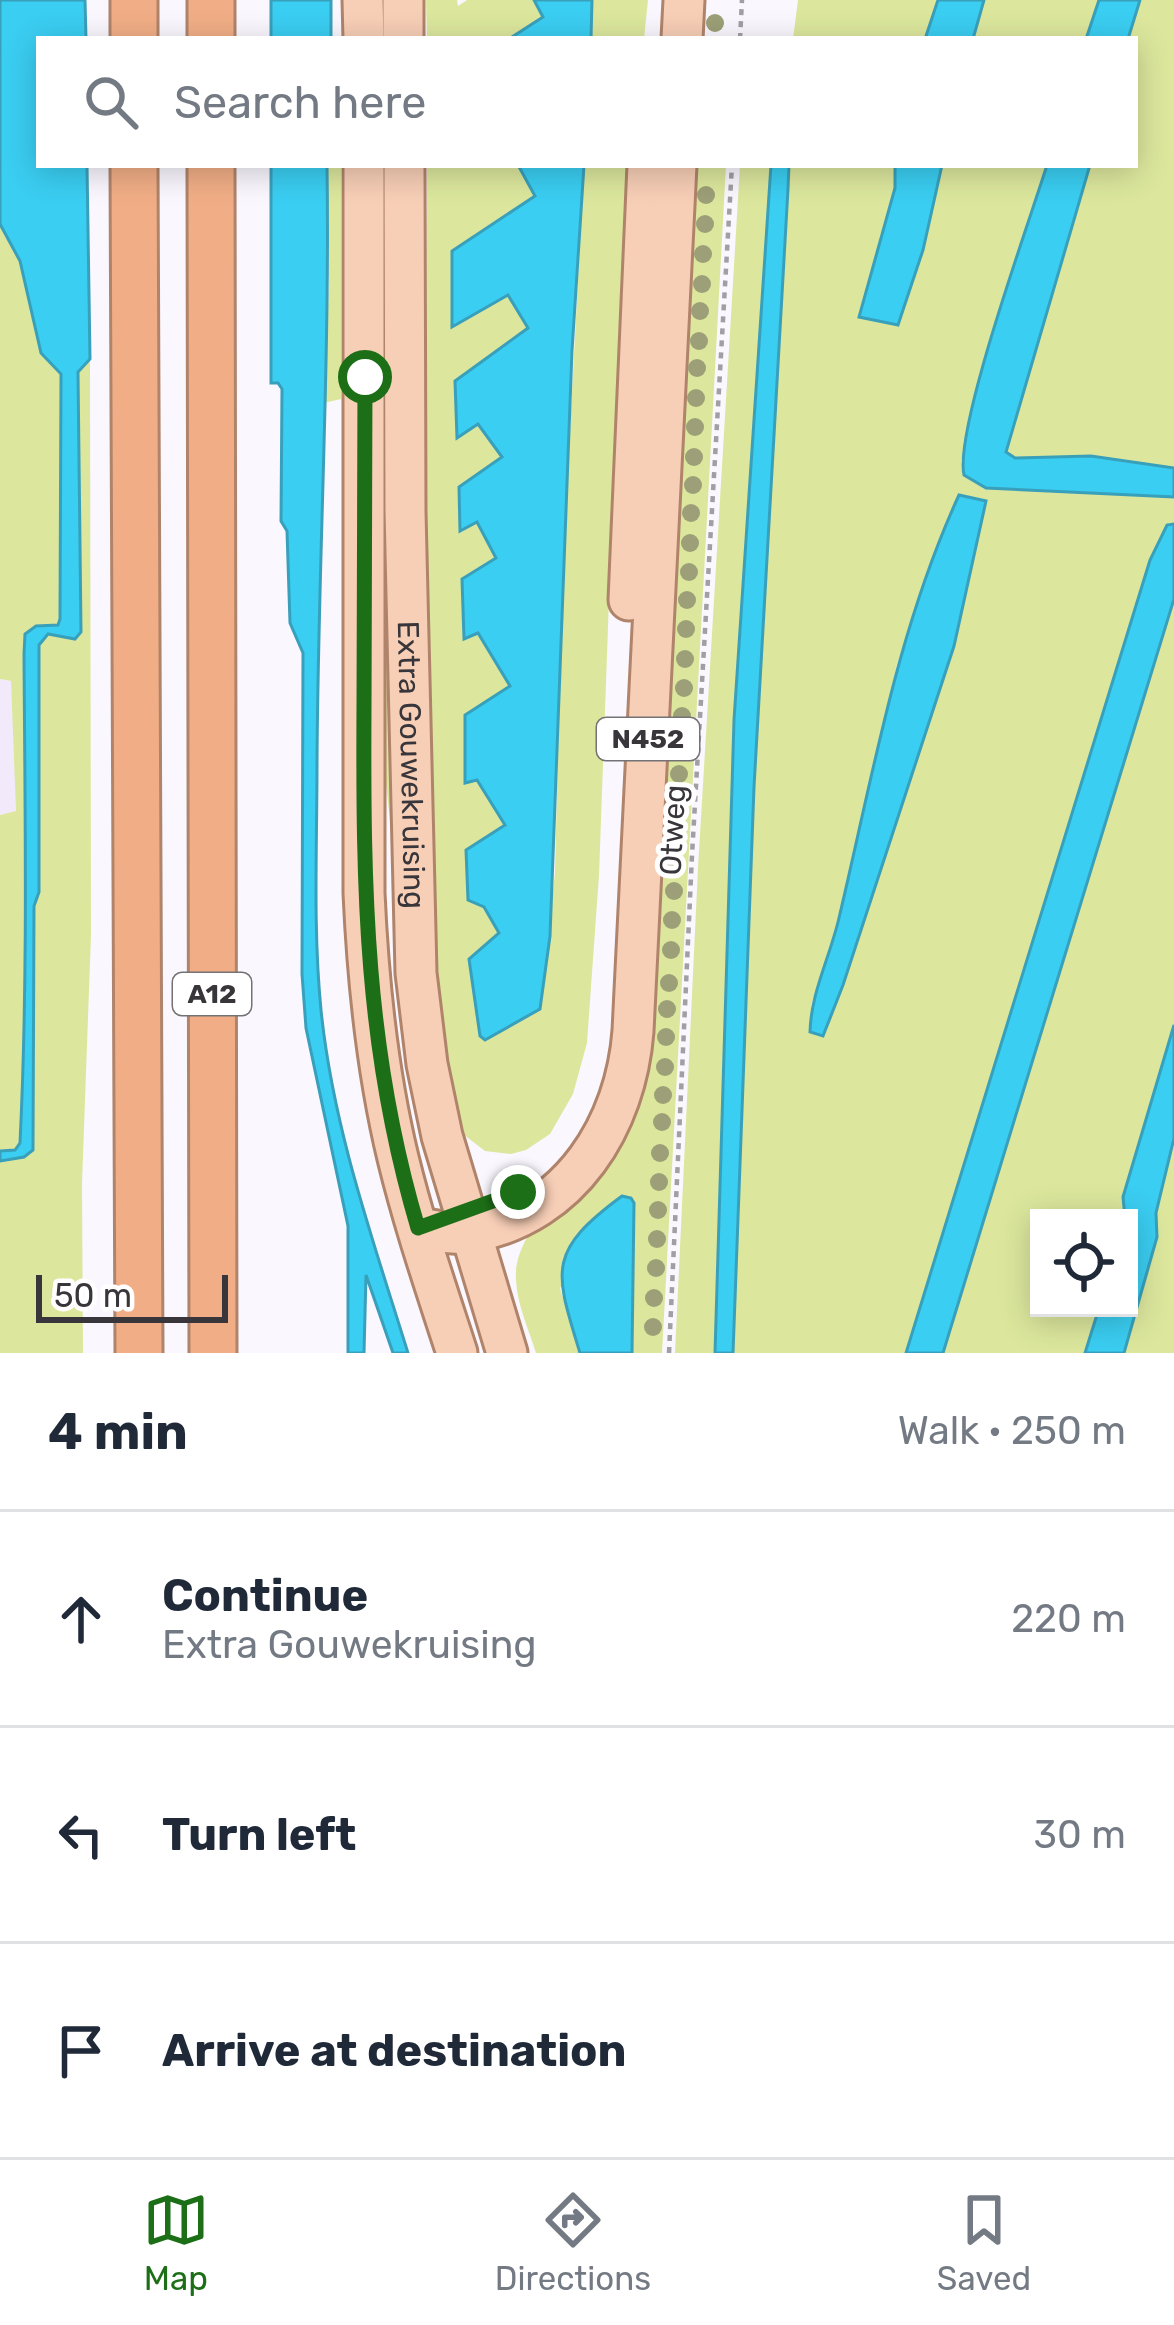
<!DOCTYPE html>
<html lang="en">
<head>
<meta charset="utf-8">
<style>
  body { margin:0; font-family:Rubik,sans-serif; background:#f2f2f3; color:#1f2937 }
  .controls { position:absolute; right:36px; bottom:36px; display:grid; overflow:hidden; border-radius:0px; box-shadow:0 6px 30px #0003 }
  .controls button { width:108px; height:108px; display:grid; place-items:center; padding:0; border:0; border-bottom:3px solid #e0e1e3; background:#fff; color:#1f2937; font:60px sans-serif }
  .scale { position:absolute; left:36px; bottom:30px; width:192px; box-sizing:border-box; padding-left:12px; border:6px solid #38363a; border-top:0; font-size:33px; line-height:42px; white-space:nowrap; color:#38363a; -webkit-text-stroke:9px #fff; paint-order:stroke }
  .stop { position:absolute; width:36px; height:36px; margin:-27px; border:9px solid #1d6f17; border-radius:50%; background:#fff }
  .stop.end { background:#1d6f17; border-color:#fff; box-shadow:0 3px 12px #0008 }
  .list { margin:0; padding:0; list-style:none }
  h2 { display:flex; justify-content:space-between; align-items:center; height:156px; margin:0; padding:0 48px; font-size:51px }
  h2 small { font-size:39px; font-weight:400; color:#747a83 }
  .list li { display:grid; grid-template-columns:78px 1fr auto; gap:36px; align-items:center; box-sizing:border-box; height:216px; padding:0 48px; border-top:3px solid #e0e1e3 }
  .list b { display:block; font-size:45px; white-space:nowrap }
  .list p { margin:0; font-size:39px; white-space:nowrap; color:#747a83 }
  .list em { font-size:39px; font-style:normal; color:#747a83 }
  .icon { flex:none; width:66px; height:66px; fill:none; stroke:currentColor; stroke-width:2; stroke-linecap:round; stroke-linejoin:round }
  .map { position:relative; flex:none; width:1174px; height:1353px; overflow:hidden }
  .search { position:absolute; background:#fff; box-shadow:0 6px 30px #0003; left:36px; right:36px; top:36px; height:132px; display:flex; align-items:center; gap:30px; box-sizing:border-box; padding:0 42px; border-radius:0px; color:#747a83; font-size:45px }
  .sheet { height:804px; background:#fff }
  nav { display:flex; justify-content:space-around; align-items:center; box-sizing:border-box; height:168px; border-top:3px solid #e0e1e3; background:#fff; font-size:33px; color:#747a83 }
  nav a { display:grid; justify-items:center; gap:6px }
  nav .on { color:#1d6f17 }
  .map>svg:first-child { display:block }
  .built { fill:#f2eafb }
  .green { fill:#dce79d; fill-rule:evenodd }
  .water { fill:#3acef2; stroke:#39a0bb; stroke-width:3 }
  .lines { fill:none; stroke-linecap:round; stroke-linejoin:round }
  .primary-casing { stroke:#b0846b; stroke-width:45 }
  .highway-casing { stroke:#b0846b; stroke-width:51 }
  .path { stroke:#a19ea4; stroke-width:4.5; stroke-dasharray:6 6; stroke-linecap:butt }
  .primary { stroke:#f7ceb6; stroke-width:39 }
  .highway { stroke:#f1ae86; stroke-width:45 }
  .tree { fill:#9c9f77 }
  .route { stroke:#1d6f17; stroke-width:15 }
  .labels { text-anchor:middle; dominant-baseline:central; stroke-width:10; stroke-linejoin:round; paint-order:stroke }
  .shield { fill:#fff; stroke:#747275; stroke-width:3 }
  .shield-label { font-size:27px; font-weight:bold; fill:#38363a }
  .street-label { font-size:30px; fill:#38363a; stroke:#fff }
</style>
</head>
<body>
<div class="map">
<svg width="1174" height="1353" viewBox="0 0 1174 1353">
  <rect width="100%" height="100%" fill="#faf7ff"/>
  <path class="built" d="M0 679 11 681 18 775 16 812 0 815Z"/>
  <g class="green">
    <path d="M426 0H457L458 6 467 0H534L544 16 509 39H427Z"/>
    <path d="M592 0H648L644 39H591Z"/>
    <path d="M798 0H938L925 39H793Z"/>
    <path d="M984 0H1099L1086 39H973Z"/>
    <path d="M1140 0H1174V468L1091 456 1015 458 1006 452 1007 444 1090 165H1135V39H1128Z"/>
    <path d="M327 165H341V399L324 403 329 284Z"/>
    <path d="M379 165H392L397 846H393L378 714Z"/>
    <path d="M427 165H518L536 195 452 252 453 326 508 294 528 328 514 340 458 436 478 424 502 457 462 532 476 521 497 558 465 639 478 632 511 687 477 779 506 826 484 907 499 933 470 959 480 1036 486 1040 540 1009 542 999 555 872 562 583 584 165H629L617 380 599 875 587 1043 573 1094 550 1134 526 1150 511 1154 485 1151 459 1131 437 1034 425 803Z"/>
    <path d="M685 165H726L662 1353H632L631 1198 560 1288 580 1353H536C529 1330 517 1305 516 1280 512 1230 582 1171 614 1136Z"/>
    <path d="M740 165H771L734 720 715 1353H675L698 868Z"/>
    <path d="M789 165H895V187L859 317 897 325 923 250 942 165H1047L980 380 961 462 987 488 1174 497V524L1167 525 1150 560 906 1353H733L754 787ZM959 496 986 501 954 646 843 985 823 1035 811 1006 838 923 897 664Z"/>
    <path d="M0 224 20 261 41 353 61 373 60 619 59 625 36 626 25 634 24 654C24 817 30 980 20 1143L15 1150 0 1151V815L16 811 11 681 0 679Z"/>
    <path d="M90 359 91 935 82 1183 83 1353H0V1161L24 1157 33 1150 34 906 39 892V645L48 634 75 639 81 632 78 372Z"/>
    <path d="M1174 599V1025L1123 1197 1125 1218H1039V1308H1099L1085 1353H943Z"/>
    <path d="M1174 1138V1353H1124L1157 1238 1156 1213Z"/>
  </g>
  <g class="water">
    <path d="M0 0H85L86 39H39V165H87L90 359 78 372 81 632 75 639 48 634 39 645V892L34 906 33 1150 24 1157 0 1161V1151L15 1150 20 1143C28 980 25 817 24 654L25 634 36 626 58 625 60 619 61 374 41 353 20 261 0 224Z"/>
    <rect x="271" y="0" width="60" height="39"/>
    <path d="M534 0H592L591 39H509L543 17Z"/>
    <path d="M938 0H984L973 39H925Z"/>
    <path d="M1099 0H1140L1128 39H1086Z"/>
    <path d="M271 165H327C330 365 318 565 317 765 317 847 313 929 321 1010 333 1128 373 1240 408 1353H393L366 1275 364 1353H348V1226L306 1028 302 974 303 653 290 623 287 531 281 521 282 389 278 383H271Z"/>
    <path d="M518 165H584L572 351 550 936 540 1009 485 1040 480 1036 469 959 499 933 484 907 468 900 466 850 505 825 477 780 465 783V715L510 686 478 633 464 639 462 579 496 558 477 522 460 531 459 487 502 457 478 424 457 438 455 381 528 328 508 295 452 327V251L535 196Z"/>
    <path d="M771 165H789L788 189 754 787 733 1353H715L734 720Z"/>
    <path d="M895 165H942L923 250 898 325 859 317 895 188Z"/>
    <path d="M1047 165H1090L1006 452 1015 458 1091 456 1174 468V497L986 488 964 475C954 429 1029 223 1047 165Z"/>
    <path d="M959 495 986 501 954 646 843 985 823 1036 810 1032C811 992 830 957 839 918 873 775 897 630 959 495Z"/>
    <path d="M1174 524V599L943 1353H906L1150 560 1167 525Z"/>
    <path d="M1174 1025V1138L1156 1213 1157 1237 1124 1353H1085L1099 1308H1129V1218H1125L1123 1197Z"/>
    <path d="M622 1196 631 1198 634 1203 632 1353H580C555 1271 546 1252 622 1196Z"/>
  </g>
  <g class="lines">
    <defs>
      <g id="primary">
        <path d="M363 0 364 39"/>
        <path d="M403 0V39"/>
        <path d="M682 39 684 0"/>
        <path d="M364 165V893C368 982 377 1071 398 1158 414 1224 436 1288 457 1353"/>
        <path id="s1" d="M404 165 405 511 416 973 427 1064 442 1136 507 1353"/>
        <path d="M629 600 648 165"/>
        <path d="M418 1228C435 1230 456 1236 473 1232 571 1214 626 1125 633 1031L676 165"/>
      </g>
      <g id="highway">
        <path d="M134 0V39"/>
        <path d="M211 0V39"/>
        <path d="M134 165 139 1353"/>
        <path d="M211 165 213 1353"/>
      </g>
    </defs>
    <use href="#primary" class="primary-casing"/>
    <use href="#highway" class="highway-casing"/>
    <g class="path">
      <path d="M740 39 742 0"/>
      <path d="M669 1353 692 855 732 165"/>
    </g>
    <use href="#primary" class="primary"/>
    <use href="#highway" class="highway"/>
  </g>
  <g class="tree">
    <circle cx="715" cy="23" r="9"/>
    <circle cx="706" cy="195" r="9"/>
    <circle cx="705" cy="224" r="9"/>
    <circle cx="703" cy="254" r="9"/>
    <circle cx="702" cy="284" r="9"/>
    <circle cx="700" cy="311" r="9"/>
    <circle cx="699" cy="341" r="9"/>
    <circle cx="697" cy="368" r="9"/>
    <circle cx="696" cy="398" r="9"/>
    <circle cx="695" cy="427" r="9"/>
    <circle cx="694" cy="457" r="9"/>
    <circle cx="693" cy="485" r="9"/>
    <circle cx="691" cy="513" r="9"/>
    <circle cx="690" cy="543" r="9"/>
    <circle cx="689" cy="572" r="9"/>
    <circle cx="687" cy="600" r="9"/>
    <circle cx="686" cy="629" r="9"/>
    <circle cx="685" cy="659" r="9"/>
    <circle cx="684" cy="688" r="9"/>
    <circle cx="682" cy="716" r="9"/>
    <circle cx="680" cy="746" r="9"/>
    <circle cx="679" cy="774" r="9"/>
    <circle cx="678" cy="805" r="9"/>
    <circle cx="677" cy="833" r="9"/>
    <circle cx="675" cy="861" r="9"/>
    <circle cx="674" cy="891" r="9"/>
    <circle cx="672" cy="920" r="9"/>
    <circle cx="671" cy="950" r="9"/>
    <circle cx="669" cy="983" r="9"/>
    <circle cx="667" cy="1009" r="9"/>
    <circle cx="666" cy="1037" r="9"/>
    <circle cx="665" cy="1067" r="9"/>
    <circle cx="663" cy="1095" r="9"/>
    <circle cx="662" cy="1122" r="9"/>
    <circle cx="660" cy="1153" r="9"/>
    <circle cx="659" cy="1182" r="9"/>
    <circle cx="658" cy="1210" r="9"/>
    <circle cx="657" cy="1239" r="9"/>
    <circle cx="656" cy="1268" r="9"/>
    <circle cx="654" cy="1298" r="9"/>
    <circle cx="653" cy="1327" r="9"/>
  </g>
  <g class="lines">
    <path class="route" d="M365 377C365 487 365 596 364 705 363 889 365 1050 418 1228L518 1192"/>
  </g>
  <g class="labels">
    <g class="shield">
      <rect x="597" y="718" width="102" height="42" rx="9"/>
      <rect x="173" y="973" width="78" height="42" rx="9"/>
    </g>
    <g class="shield-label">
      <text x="648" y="739">N452</text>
      <text x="212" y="994">A12</text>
    </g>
    <g class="street-label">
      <text stroke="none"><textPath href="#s1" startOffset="600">Extra Gouwekruising</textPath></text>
      <text transform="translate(673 830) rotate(-87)">Otweg</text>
    </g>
  </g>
</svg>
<div class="controls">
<button><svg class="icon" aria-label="locate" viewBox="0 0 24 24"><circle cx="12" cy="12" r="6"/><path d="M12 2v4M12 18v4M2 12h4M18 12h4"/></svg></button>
</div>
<div class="scale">50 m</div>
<div class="stop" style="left:365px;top:377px"></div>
<div class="stop end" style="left:518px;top:1192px"></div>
<div class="search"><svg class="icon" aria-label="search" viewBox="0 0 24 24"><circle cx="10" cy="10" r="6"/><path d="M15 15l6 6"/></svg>Search here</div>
</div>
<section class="sheet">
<h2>4 min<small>Walk · 250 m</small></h2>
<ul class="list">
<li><svg class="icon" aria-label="ahead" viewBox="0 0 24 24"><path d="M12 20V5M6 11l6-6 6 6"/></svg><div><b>Continue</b><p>Extra Gouwekruising</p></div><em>220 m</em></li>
<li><svg class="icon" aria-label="left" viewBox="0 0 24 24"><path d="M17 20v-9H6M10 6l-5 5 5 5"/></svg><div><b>Turn left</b></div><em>30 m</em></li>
<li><svg class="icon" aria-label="arrive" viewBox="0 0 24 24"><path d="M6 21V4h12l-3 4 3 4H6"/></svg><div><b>Arrive at destination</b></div></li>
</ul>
</section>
<nav>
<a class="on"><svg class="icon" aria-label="map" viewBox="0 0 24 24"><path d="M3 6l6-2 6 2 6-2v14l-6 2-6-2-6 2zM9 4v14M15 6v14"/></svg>Map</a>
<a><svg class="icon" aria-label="directions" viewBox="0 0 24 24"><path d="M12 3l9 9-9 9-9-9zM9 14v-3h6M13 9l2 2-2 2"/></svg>Directions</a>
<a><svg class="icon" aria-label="saved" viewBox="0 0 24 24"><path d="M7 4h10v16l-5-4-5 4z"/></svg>Saved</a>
</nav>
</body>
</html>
